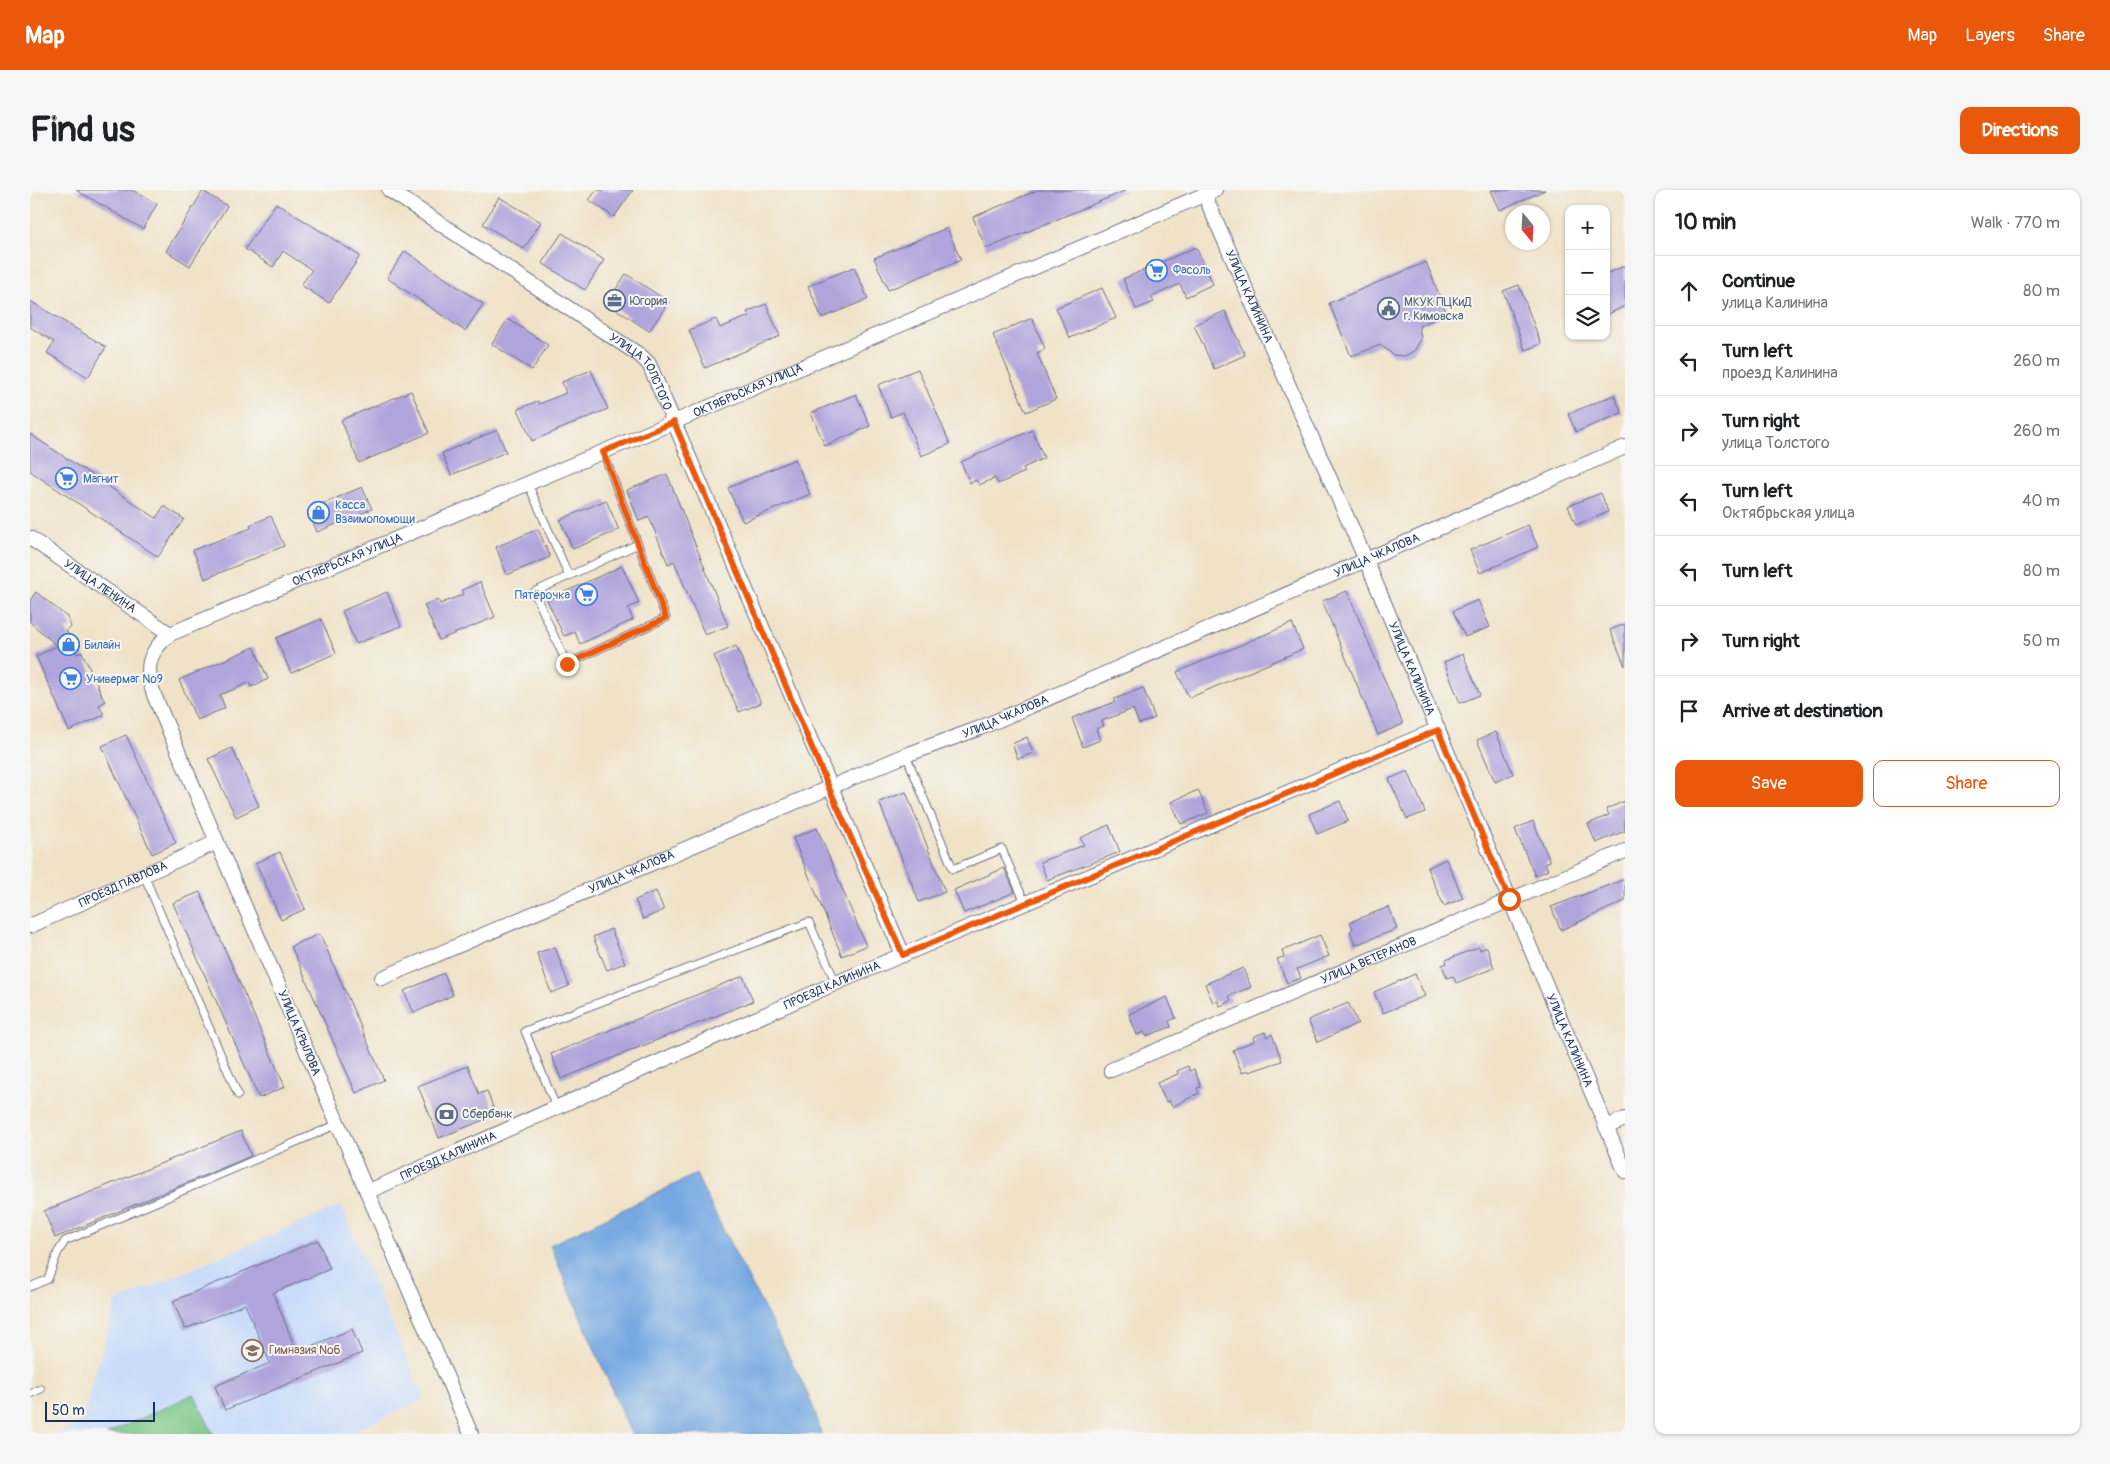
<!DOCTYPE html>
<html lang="en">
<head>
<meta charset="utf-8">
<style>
  body { margin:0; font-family:Pangolin,sans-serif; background:#f6f6f6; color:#202124 }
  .controls { position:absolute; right:15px; top:15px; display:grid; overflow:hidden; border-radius:10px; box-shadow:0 1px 4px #0004 }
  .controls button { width:45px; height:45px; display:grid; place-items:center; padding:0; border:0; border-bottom:1px solid #e0e0e0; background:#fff; color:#202124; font:25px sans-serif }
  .compass { position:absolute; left:1475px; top:15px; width:45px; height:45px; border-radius:50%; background:#fff; box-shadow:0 1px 4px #0004; rotate:162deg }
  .scale { position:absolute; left:15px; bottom:12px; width:110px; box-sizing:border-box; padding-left:5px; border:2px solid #1b2f5e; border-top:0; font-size:14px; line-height:18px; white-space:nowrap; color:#1b2f5e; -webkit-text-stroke:4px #f6f6f2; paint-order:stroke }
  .stop { position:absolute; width:15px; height:15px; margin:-11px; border:4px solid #ea580c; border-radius:50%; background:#fff }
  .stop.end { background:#ea580c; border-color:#fff; box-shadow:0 1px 5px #0008 }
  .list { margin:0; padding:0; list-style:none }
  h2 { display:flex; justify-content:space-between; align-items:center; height:65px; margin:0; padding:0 20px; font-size:21px }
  h2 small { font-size:16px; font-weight:400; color:#757577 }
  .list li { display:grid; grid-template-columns:32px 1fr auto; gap:15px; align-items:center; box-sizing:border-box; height:70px; padding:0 20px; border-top:1px solid #e0e0e0 }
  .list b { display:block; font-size:19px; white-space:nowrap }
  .list p { margin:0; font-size:16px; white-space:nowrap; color:#757577 }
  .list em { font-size:16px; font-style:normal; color:#757577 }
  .actions { display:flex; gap:10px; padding:15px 20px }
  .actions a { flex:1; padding:11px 0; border:1px solid #ea580c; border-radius:10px; text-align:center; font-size:18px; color:#ea580c }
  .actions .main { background:#ea580c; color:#fff }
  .icon { flex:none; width:28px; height:28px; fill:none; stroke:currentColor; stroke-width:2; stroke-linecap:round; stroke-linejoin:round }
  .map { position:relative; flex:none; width:1595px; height:1244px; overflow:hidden; border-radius:10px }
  header { display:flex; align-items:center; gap:30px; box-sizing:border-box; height:70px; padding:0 25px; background:#ea580c; color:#fff }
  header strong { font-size:24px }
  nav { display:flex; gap:28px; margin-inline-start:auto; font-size:18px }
  .intro { display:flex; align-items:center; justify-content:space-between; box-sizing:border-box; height:120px; padding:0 30px }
  h1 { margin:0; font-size:35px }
  .button { padding:12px 22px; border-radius:10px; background:#ea580c; color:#fff; font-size:18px; font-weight:700 }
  main { display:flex; gap:30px; padding:0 30px }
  aside { flex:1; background:#fff; border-radius:10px; box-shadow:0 1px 4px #0004 }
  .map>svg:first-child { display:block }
  .built { fill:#c9dcf9 }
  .green { fill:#79c685; stroke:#4a7a72 }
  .water { fill:#74a8e1; stroke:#486ca0 }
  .building { fill:#b0a4dc }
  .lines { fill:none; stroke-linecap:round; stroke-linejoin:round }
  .lane-casing { stroke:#666e83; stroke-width:9 }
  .street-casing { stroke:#666e83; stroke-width:16 }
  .lane { stroke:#fff; stroke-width:7 }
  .street { stroke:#fff; stroke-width:14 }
  .route { stroke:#ea580c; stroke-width:6 }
  .labels { text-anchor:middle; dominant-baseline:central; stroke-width:4; stroke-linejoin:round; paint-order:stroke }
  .shop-label { font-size:12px; fill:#366cbe; stroke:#f6f6f2; text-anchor:start }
  .street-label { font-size:12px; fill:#1b2f5e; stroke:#f6f6f2 }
  .service-label { font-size:12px; fill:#4e5e75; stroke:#f6f6f2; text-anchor:start }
  .education-label { font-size:12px; fill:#785e54; stroke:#f6f6f2; text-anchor:start }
</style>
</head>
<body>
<header>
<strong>Map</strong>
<nav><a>Map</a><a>Layers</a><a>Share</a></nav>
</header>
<div class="intro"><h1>Find us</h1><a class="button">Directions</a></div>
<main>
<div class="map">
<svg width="1595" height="1244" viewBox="0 0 1595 1244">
  <rect width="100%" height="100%" fill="#f6f6f2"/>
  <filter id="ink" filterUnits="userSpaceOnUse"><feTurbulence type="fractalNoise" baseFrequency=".02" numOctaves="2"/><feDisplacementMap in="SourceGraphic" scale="10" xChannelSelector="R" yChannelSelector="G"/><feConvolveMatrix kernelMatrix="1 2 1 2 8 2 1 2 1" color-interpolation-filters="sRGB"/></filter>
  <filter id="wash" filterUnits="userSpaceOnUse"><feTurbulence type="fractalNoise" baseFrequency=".0096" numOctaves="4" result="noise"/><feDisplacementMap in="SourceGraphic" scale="20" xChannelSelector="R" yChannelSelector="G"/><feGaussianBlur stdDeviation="1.12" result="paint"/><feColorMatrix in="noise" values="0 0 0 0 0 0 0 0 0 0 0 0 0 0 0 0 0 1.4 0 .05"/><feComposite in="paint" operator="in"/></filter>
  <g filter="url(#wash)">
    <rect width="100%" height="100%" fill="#f0e2c7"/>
    <path class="built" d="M311 1015 394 1209 317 1244H26L51 1233 86 1112Z"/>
    <path class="green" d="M164 1204 183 1244H77Z"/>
    <path class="water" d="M666 984C693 1043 725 1099 754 1157 768 1185 785 1213 791 1244H601L520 1055Z"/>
    <g id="blocks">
      <g class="building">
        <path d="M46 0H102L127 14 113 39Z"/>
        <path d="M567 0H603L584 27 559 10Z"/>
        <path d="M1008 0H1097L956 59 943 27Z"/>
        <path d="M1461 0H1515L1470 20Z"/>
        <path d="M173 1 197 16 160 76 136 61Z"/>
        <path d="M469 7 511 32 494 59 453 34Z"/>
        <path d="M246 13 330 66 299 113 271 95 282 80 253 61 243 77 215 59Z"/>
        <path d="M917 38 931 70 858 100 844 68Z"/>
        <path d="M532 43 574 70 555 100 512 73Z"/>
        <path d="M1166 57 1183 94 1156 107 1150 94 1121 107 1124 112 1106 119 1093 89Z"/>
        <path d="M375 61 453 114 435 141 357 88Z"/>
        <path d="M1396 72 1417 124 1389 136 1391 149 1385 160 1375 166 1363 165 1351 155 1321 166 1299 113Z"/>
        <path d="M1595 76V116L1576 125V84Z"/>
        <path d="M824 77 838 109 792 128 778 96Z"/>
        <path d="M596 84 639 112 619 141 577 113Z"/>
        <path d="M1489 95 1511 154 1495 160 1473 101Z"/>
        <path d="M1072 98 1086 128 1040 148 1026 118Z"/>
        <path d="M0 111 76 157 58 187 17 163 24 152 0 137Z"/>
        <path d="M736 114 750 146 675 178 659 140 686 129 690 138 719 126 717 122Z"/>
        <path d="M1195 121 1215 165 1184 179 1164 135Z"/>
        <path d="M1002 128 1015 159 1007 163 1026 209 996 222 963 145Z"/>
        <path d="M478 129 518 155 502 180 462 154Z"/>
        <path d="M888 179 920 254 891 266 873 222 861 227 848 195Z"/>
        <path d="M561 180 578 219 502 251 488 219 508 211 509 214 536 203 532 192Z"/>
        <path d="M381 201 399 243 329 273 311 230Z"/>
        <path d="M826 204 840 236 795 256 781 223Z"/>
        <path d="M1584 205 1592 223 1546 242 1538 224Z"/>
        <path d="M467 240 476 262 421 285 412 263Z"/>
        <path d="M1002 240 1014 268 993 278 995 282 968 294 965 288 949 295 946 290 940 293 931 272Z"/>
        <path d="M0 244 126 328 134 316 154 329 128 367 0 281Z"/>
        <path d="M765 269 780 304 713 332 698 298Z"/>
        <path d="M637 284 698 436 675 445 644 371 638 374 619 327 609 331 597 300Z"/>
        <path d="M332 297 342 319 287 342 278 320Z"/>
        <path d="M1571 303 1578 322 1546 335 1538 316Z"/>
        <path d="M576 310 589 340 543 359 530 330Z"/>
        <path d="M241 326 254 356 175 389 163 360 221 338 220 335Z"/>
        <path d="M1498 335 1508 357 1450 383 1440 360Z"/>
        <path d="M508 339 520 367 477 385 466 357Z"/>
        <path d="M592 376 609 413 598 418 603 430 550 454 545 442 534 446 517 410Z"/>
        <path d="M450 392 465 427 409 450 394 415 408 410 410 414 434 404 432 400Z"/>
        <path d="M1317 401 1373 534 1348 545 1292 411Z"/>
        <path d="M6 402 37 427 41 437 36 440 47 464 52 462 75 512 69 515 74 525 39 541 6 466 27 456 0 432V410Z"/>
        <path d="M357 402 371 436 326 454 312 421Z"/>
        <path d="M1448 410 1460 437 1435 447 1423 421Z"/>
        <path d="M291 429 306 463 261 483 246 448Z"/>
        <path d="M1262 433 1273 459 1159 508 1147 482Z"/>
        <path d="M1595 434V476L1580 440Z"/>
        <path d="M706 456 731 513 709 522 684 466Z"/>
        <path d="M224 457 238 489 221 497 219 493 190 505 195 518 167 530 149 490Z"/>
        <path d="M1433 464 1450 505 1430 513 1414 472Z"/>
        <path d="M1113 498 1125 528 1109 534 1103 519 1072 531 1074 536 1066 539 1070 550 1053 557 1042 528 1085 512 1084 509Z"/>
        <path d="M1466 542 1483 584 1465 592 1447 550Z"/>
        <path d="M96 545 146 653 122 664 72 556Z"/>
        <path d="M997 547 1003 563 988 569 982 554Z"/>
        <path d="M202 558 229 616 206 627 178 569Z"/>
        <path d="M1378 581 1395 622 1377 629 1359 589Z"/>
        <path d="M1168 600 1178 623 1151 634 1141 612Z"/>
        <path d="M876 602 915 702 889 712 849 612Z"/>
        <path d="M1310 611 1318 631 1287 644 1279 624Z"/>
        <path d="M1595 611V641L1566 653 1558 634 1579 625 1576 619Z"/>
        <path d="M1503 631 1520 671 1515 673 1518 680 1505 686 1485 639Z"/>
        <path d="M1079 635 1090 662 1017 690 1010 672 1054 655 1050 648Z"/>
        <path d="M787 638 836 756 812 766 763 648Z"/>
        <path d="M250 662 275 719 251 730 226 673Z"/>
        <path d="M1416 669 1433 708 1414 716 1397 678Z"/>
        <path d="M974 678 985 702 934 723 924 700Z"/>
        <path d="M1595 689V711L1531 740 1521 717Z"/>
        <path d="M626 701 634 720 613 729 605 710Z"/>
        <path d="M170 702 255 897 229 908 143 713Z"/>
        <path d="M1359 717 1367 739 1325 755 1320 741 1323 739 1320 732Z"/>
        <path d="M581 739 595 773 577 780 563 747Z"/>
        <path d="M290 744 354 890 326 903 261 756Z"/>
        <path d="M1290 745 1299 766 1267 779 1271 788 1257 793 1247 769 1254 767 1252 761Z"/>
        <path d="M525 757 539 796 521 803 507 763Z"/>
        <path d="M1449 757 1450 760 1457 757 1464 778 1426 793 1423 786 1417 788 1412 775 1417 773 1416 770Z"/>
        <path d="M1213 778 1221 797 1199 806 1201 811 1190 816 1188 811 1183 813 1175 794Z"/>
        <path d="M414 783 423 805 384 823 374 801Z"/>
        <path d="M1385 784 1395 806 1353 823 1344 802Z"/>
        <path d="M713 786 723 811 531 889 521 864Z"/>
        <path d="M1137 807 1146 828 1139 831 1141 837 1116 846 1114 842 1107 845 1099 824Z"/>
        <path d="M1318 813 1328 833 1288 852 1278 830Z"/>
        <path d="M1235 842 1237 847 1242 844 1252 871 1219 882 1218 880 1212 883 1203 860 1224 851 1223 847Z"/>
        <path d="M438 876 449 904 457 901 466 925 409 948 388 896Z"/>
        <path d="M1158 876 1160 881 1164 879 1171 897 1167 898 1169 903 1142 917 1139 910 1136 912 1127 893 1148 884 1147 881Z"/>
        <path d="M211 941 221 966 25 1048 14 1021Z"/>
        <path d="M288 1050 300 1079 243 1103 267 1162 322 1139 332 1163 195 1220 185 1196 240 1173 215 1114 155 1139 143 1111Z"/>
      </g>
    </g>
  </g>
  <g filter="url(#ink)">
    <use href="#blocks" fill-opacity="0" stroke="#666e83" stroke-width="1"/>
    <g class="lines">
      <defs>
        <g id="lane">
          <path d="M573 262 636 428 537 474 504 402 608 354"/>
          <path d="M498 294 539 386"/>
          <path d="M876 565 923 679 972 659 995 713"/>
          <path d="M114 685 208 905"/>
          <path d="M526 917 495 841 779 732 806 793"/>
          <path d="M0 1097 18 1089 28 1062 35 1051 308 934"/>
          <path d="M0 1204 11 1199"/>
        </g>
        <g id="street">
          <path id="s1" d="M359 0 611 166 619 174 873 765"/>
          <path id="s2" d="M1174 4 1335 368 1595 981"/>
          <path id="s3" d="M0 348 140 444"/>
          <path id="s4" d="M0 736 187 652"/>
          <path id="s5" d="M352 788 876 565 950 538 1595 257"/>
          <path id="s6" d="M1081 880 1595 661"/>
          <path d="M1576 937 1595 929"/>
          <path id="s7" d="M337 1002 806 793 1408 539"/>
          <path id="s8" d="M441 1244 124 505C115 478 117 463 140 444L644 232 1185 0"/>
        </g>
      </defs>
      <use href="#lane" class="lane-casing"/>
      <use href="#street" class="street-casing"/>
      <use href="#lane" class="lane"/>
      <use href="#street" class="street"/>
    </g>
  </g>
  <g class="lines" filter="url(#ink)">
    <path class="route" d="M537 474 636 428 573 262 644 232 799 598 873 765 1408 540 1479 709"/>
  </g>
  <defs>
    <symbol id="supermarket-ring" viewBox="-11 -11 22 22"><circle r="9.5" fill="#f6f6f2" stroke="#3f7fe0" stroke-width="1.5"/><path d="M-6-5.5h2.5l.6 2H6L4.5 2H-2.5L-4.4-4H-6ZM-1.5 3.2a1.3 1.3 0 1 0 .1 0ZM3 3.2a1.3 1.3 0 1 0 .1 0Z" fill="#3f7fe0"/></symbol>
    <symbol id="office-ring" viewBox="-11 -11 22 22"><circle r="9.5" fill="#f6f6f2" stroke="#5c6f8a" stroke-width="1.5"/><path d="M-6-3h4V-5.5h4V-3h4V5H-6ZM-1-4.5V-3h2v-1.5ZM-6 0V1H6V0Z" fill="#5c6f8a"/></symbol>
    <symbol id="civic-ring" viewBox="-11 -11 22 22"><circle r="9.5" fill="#f6f6f2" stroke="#5c6f8a" stroke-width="1.5"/><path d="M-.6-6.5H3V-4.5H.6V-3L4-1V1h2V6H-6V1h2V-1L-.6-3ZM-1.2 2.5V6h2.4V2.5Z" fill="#5c6f8a"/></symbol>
    <symbol id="shop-ring" viewBox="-11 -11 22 22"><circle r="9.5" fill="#f6f6f2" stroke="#3f7fe0" stroke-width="1.5"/><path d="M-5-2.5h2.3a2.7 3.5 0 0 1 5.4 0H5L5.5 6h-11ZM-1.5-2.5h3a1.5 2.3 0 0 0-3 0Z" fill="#3f7fe0"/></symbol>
    <symbol id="bank-ring" viewBox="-11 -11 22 22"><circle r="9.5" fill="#f6f6f2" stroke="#5c6f8a" stroke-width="1.5"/><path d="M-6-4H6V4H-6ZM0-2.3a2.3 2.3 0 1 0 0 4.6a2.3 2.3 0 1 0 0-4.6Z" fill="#5c6f8a"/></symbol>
    <symbol id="school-ring" viewBox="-11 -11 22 22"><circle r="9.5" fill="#f6f6f2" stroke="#8d6e63" stroke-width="1.5"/><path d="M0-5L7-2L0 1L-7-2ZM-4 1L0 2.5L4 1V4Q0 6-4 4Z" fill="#8d6e63"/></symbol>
  </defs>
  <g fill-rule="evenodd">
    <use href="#supermarket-ring" x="1114" y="68" width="25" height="25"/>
    <use href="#office-ring" x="572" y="98" width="25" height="25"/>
    <use href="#civic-ring" x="1346" y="106" width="25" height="25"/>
    <use href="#supermarket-ring" x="24" y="276" width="25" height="25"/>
    <use href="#shop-ring" x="276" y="310" width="25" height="25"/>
    <use href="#supermarket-ring" x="544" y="392" width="25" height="25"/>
    <use href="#shop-ring" x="26" y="442" width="25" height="25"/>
    <use href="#supermarket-ring" x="28" y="476" width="25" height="25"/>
    <use href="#bank-ring" x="404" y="912" width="25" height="25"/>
    <use href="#school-ring" x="210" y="1148" width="25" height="25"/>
  </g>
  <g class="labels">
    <g class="shop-label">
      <text x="1143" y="80">Фасоль</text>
      <text x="53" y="289">Магнит</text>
      <text x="305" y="315">Касса<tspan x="305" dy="14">Взаимопомощи</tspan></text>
      <text x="540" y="405" text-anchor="end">Пятёрочка</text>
      <text x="54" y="455">Билайн</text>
      <text x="56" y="489">Универмаг №9</text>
    </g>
    <g class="street-label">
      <text stroke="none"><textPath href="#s2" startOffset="112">УЛИЦА КАЛИНИНА</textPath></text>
      <text stroke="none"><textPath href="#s1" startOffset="314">УЛИЦА ТОЛСТОГО</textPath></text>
      <text stroke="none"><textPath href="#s8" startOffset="1500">ОКТЯБРЬСКАЯ УЛИЦА</textPath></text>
      <text stroke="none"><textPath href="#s5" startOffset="1081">УЛИЦА ЧКАЛОВА</textPath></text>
      <text stroke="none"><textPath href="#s8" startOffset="1065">ОКТЯБРЬСКАЯ УЛИЦА</textPath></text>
      <text stroke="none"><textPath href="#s3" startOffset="85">УЛИЦА ЛЕНИНА</textPath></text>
      <text stroke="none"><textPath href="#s2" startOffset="518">УЛИЦА КАЛИНИНА</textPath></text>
      <text stroke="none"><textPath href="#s5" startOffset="676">УЛИЦА ЧКАЛОВА</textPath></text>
      <text stroke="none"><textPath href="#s5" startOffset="271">УЛИЦА ЧКАЛОВА</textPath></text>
      <text stroke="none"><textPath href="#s4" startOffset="102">ПРОЕЗД ПАВЛОВА</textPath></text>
      <text stroke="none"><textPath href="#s6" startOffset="280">УЛИЦА ВЕТЕРАНОВ</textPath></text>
      <text stroke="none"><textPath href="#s7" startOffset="509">ПРОЕЗД КАЛИНИНА</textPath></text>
      <text transform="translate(269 843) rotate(67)">УЛИЦА КРЫЛОВА</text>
      <text stroke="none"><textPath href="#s2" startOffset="922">УЛИЦА КАЛИНИНА</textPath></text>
      <text stroke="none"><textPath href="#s7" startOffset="89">ПРОЕЗД КАЛИНИНА</textPath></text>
    </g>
    <g class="service-label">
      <text x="600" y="111">Югория</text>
      <text x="1374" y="112">МКУК ПЦКиД<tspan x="1374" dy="14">г. Кимовска</tspan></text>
      <text x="432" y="924">Сбербанк</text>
    </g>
    <g class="education-label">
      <text x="239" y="1160">Гимназия №6</text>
    </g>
  </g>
</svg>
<div class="controls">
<button>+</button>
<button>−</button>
<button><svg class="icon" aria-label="layers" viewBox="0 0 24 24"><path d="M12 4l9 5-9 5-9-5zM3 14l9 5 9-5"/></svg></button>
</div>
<svg class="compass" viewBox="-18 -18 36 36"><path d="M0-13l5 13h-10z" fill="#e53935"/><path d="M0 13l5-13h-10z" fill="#757577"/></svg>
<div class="scale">50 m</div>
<div class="stop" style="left:1479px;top:709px"></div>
<div class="stop end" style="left:537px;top:474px"></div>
</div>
<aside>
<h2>10 min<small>Walk · 770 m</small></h2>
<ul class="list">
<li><svg class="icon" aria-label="ahead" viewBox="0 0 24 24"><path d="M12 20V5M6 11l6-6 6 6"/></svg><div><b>Continue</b><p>улица Калинина</p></div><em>80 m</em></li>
<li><svg class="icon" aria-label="left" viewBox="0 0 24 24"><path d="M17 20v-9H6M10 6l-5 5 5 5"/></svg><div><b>Turn left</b><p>проезд Калинина</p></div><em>260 m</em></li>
<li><svg class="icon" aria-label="right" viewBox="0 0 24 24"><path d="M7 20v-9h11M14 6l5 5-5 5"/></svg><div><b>Turn right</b><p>улица Толстого</p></div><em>260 m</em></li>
<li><svg class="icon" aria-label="left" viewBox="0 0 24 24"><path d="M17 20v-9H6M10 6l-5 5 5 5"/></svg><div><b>Turn left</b><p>Октябрьская улица</p></div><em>40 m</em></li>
<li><svg class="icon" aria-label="left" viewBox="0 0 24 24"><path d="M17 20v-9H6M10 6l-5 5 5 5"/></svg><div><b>Turn left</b></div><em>80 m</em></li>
<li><svg class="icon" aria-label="right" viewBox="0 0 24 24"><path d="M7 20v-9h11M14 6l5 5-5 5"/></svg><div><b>Turn right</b></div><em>50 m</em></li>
<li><svg class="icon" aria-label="arrive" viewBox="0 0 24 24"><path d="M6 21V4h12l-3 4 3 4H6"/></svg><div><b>Arrive at destination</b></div></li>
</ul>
<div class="actions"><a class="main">Save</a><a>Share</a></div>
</aside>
</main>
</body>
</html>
